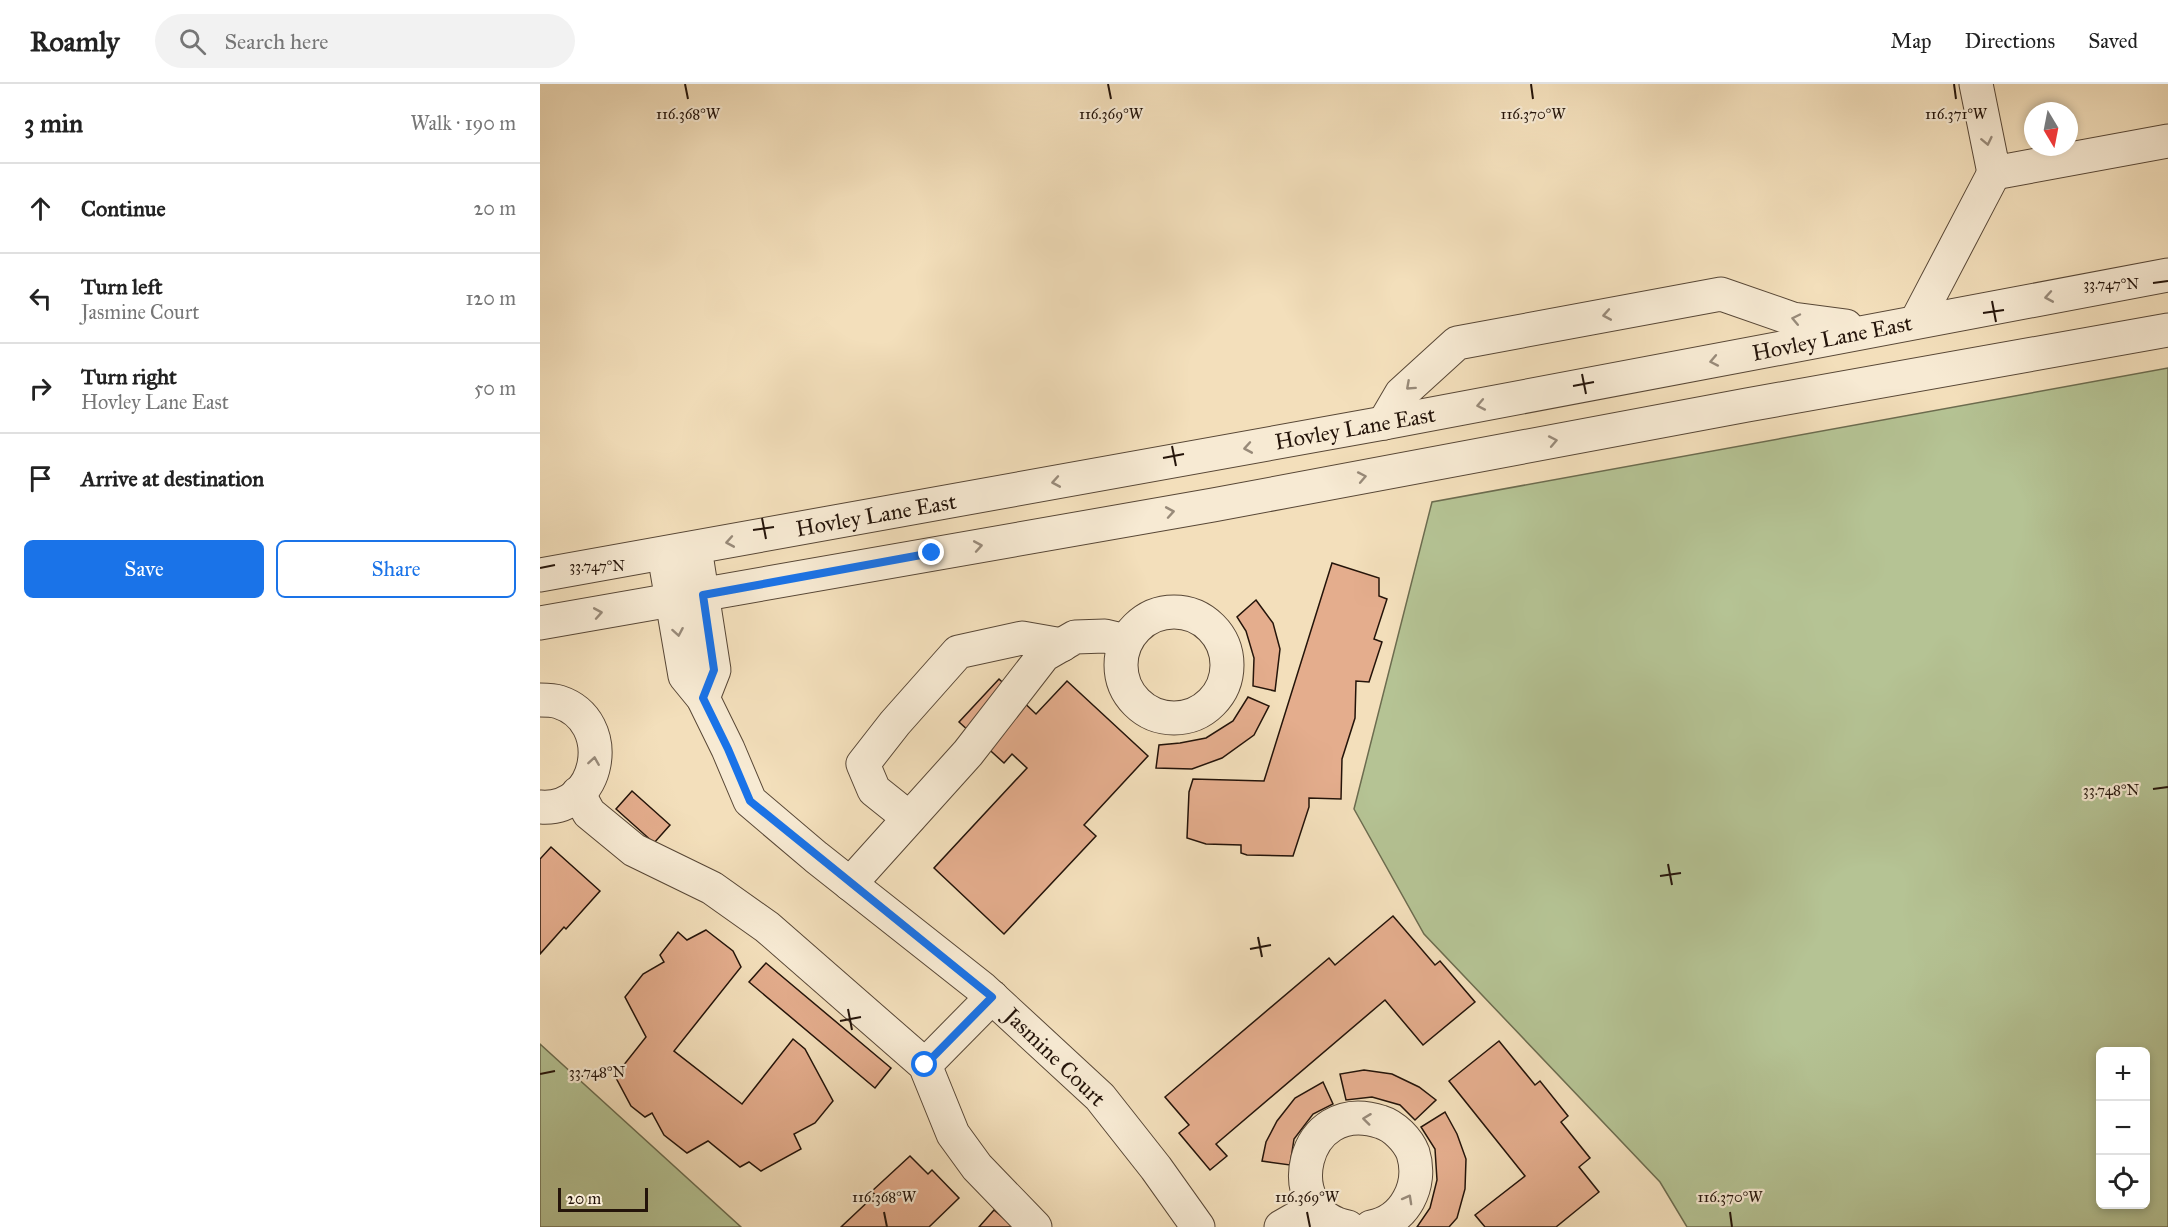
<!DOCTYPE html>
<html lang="en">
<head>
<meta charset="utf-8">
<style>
  body { margin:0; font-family:"IM FELL Great Primer",serif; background:#f2f2f2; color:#222 }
  .controls { position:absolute; right:18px; bottom:18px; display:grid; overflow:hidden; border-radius:9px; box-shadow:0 3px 9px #0003 }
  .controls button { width:54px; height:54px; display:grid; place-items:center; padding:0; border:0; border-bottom:2px solid #e0e0e0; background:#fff; color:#222; font:30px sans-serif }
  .compass { position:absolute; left:1484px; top:18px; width:54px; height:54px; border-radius:50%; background:#fff; box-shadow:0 3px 9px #0003; rotate:170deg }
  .scale { position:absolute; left:18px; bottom:15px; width:90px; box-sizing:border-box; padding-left:6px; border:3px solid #24140a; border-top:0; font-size:16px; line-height:21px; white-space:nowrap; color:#24140a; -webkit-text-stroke:4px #f7ead3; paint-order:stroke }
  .stop { position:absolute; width:18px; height:18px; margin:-14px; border:4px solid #1a73e8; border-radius:50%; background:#fff }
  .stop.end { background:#1a73e8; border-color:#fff; box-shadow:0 2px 6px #0008 }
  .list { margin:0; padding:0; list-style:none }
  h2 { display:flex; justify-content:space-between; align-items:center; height:78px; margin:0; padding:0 24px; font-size:26px }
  h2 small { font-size:20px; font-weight:400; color:#767676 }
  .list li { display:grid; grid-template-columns:39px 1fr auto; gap:18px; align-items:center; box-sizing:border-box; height:90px; padding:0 24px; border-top:2px solid #e0e0e0 }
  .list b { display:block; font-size:22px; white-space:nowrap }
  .list p { margin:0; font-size:20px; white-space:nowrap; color:#767676 }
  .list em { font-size:20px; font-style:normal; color:#767676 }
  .actions { display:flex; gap:12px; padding:18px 24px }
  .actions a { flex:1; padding:14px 0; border:2px solid #1a73e8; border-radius:9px; text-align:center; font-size:21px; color:#1a73e8 }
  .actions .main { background:#1a73e8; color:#fff }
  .icon { flex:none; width:33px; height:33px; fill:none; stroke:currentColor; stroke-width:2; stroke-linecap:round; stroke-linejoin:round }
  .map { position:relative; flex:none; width:1628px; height:1143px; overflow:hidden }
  header { display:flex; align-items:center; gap:36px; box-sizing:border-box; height:84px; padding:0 30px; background:#fff; border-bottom:2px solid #e0e0e0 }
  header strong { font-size:28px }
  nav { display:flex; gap:33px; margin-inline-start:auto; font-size:21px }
  .search { width:420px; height:54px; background:#f2f2f2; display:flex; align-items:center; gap:15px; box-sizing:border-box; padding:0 21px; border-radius:33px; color:#767676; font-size:22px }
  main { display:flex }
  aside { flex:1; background:#fff }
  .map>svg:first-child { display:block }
  .green { fill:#b5c394; stroke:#6c6c4f; stroke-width:1.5; fill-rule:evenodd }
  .building { fill:#e4ad8d; stroke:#24140a; stroke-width:1.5 }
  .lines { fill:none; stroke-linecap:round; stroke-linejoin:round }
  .minor-casing { stroke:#584736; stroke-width:35 }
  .minor { stroke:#f7ead3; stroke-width:33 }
  .oneway { stroke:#988a79 }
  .route { stroke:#1a73e8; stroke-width:8 }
  .ticks { fill:none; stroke:#24140a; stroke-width:2 }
  .labels { text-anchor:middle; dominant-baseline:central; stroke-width:4.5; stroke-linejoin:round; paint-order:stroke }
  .street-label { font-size:22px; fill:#24140a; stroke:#f7ead3 }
  .ticks-label { font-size:15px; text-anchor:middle; fill:#24140a; stroke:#f7ead3; stroke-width:4.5; stroke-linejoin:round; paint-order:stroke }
</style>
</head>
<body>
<header>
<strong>Roamly</strong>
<div class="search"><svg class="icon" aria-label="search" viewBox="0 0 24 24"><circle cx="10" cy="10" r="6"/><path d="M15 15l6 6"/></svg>Search here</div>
<nav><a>Map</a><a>Directions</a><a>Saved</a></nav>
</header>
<main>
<aside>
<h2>3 min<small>Walk · 190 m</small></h2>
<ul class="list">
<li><svg class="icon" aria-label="ahead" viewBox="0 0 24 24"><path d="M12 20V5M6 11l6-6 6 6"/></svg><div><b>Continue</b></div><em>20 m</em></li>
<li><svg class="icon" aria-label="left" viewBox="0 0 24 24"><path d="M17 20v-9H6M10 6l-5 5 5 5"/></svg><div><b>Turn left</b><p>Jasmine Court</p></div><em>120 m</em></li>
<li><svg class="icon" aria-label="right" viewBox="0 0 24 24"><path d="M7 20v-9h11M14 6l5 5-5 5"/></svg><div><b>Turn right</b><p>Hovley Lane East</p></div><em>50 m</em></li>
<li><svg class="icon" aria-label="arrive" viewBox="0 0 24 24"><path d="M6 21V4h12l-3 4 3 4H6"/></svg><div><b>Arrive at destination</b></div></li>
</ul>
<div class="actions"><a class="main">Save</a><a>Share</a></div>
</aside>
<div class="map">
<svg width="1628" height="1143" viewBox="0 0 1628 1143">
  <rect width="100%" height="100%" fill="#f3dfbb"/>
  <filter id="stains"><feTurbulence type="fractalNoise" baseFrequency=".00333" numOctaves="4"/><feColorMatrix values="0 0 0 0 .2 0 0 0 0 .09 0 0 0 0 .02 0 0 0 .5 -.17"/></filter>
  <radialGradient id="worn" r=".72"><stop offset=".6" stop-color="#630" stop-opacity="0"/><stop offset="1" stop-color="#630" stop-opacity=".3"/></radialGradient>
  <g class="green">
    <path d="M1628 284V1143H1147L1120 1098 884 850 814 725 892 418ZM1560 968H1606V1120H1560Z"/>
    <path d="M0 960 201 1143H0Z"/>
  </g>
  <g class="building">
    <path d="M792 479 839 494V512L847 515 834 555 842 558 829 598 816 597 815 634 802 675 801 715 769 714V723L753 772 707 771 701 769V761L666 760 647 754 649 708 653 695 724 697Z"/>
    <path d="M716 516 733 539 740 565 735 607 713 602 714 574 706 547 697 533Z"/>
    <path d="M459 595 496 630 527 597 608 672 544 741 556 752 464 850 394 784 487 684 472 670 464 679 419 638Z"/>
    <path d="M708 613 729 622 714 651 682 674 652 685 616 684 619 661 640 659 666 654 693 637Z"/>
    <path d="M92 707 130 741 114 759 76 725Z"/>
    <path d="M11 763 60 807 26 845 24 843 0 870V775Z"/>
    <path d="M853 832 895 881 900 877 935 918 883 961 845 916 676 1060 687 1072 670 1086 639 1049 649 1041 625 1013 789 874 795 881Z"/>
    <path d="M166 846 193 867 201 883 134 967 202 1020 253 955 265 965 293 1017 275 1039 254 1050 261 1065 221 1087 209 1078 200 1083 168 1057 147 1069 124 1051 112 1029 105 1033 91 1022 75 992 106 953 85 913 103 890 124 878 120 871 138 848 147 856Z"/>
    <path d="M226 879 351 984 335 1004 209 898Z"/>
    <path d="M959 957 995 1001 1000 997 1028 1032 1021 1038 1050 1074 1039 1083 1059 1108 1016 1143H945L935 1131 985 1092 909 997Z"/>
    <path d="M824 986 852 990 879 1003 896 1016 875 1036 860 1021 832 1013 806 1016 800 990Z"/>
    <path d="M783 998 793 1020 773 1030 754 1055 750 1081 722 1077 726 1058 737 1037 755 1014Z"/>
    <path d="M905 1028 917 1050 926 1075 925 1105 917 1134 909 1143H877L890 1124 897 1096 895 1065 881 1043Z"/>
    <path d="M370 1072 388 1090 392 1086 419 1114 389 1143H301L335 1111 332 1107Z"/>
    <path d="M454 1126 474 1143H439Z"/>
  </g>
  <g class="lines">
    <defs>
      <g id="minor">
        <path d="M1436 0 1454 89 1628 57"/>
        <path d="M1376 238 1454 89"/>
        <path d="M844 339 861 310 917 259 1181 210 1253 235 1306 242"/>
        <path d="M155 464 174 586 163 614"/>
        <path d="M124 470 145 592 163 614 188 665 210 717 276 773 443 905 560 1013 616 1084 658 1143"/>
        <path d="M0 491 844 339 1628 191"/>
        <circle cx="634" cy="581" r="53"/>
        <path d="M0 539 673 421 1207 321 1628 246"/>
        <path d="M0 616C6 616 13 616 19 618 77 637 61 728 0 723"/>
        <path d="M38 709 49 729 94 766 172 804 227 843 385 981 413 1050 437 1083 495 1143"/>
        <path d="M369 734 334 706 323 680 355 639 418 568 482 554 522 561"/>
        <path d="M310 800 428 669 504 571 535 553 565 552 586 557"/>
        <path d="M385 981 452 913"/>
        <path d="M741 1143 776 1123"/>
        <path d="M808 1143C737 1131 760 1011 841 1038 854 1042 868 1056 873 1069 883 1101 865 1137 831 1143"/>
      </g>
    </defs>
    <use href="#minor" class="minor-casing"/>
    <use href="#minor" class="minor"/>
  </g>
  <defs><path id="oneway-chevron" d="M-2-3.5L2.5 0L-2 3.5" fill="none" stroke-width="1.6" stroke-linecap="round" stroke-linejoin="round" transform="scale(1.5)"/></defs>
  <g class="oneway">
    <use href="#oneway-chevron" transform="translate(1447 57) rotate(78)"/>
    <use href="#oneway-chevron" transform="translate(1509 213) rotate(170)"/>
    <use href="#oneway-chevron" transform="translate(1067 231) rotate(170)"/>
    <use href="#oneway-chevron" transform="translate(1256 235) rotate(-168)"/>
    <use href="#oneway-chevron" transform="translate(1174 277) rotate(169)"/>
    <use href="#oneway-chevron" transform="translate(870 302) rotate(138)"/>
    <use href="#oneway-chevron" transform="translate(941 321) rotate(169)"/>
    <use href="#oneway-chevron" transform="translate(1013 357) rotate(-11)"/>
    <use href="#oneway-chevron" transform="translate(708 364) rotate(170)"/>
    <use href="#oneway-chevron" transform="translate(822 393) rotate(-11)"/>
    <use href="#oneway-chevron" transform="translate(516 398) rotate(170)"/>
    <use href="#oneway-chevron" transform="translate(630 428) rotate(-10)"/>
    <use href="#oneway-chevron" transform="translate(190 458) rotate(170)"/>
    <use href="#oneway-chevron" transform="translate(438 462) rotate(-10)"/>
    <use href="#oneway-chevron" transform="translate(58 529) rotate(-10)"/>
    <use href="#oneway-chevron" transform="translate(138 548) rotate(80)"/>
    <use href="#oneway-chevron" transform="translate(54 677) rotate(-81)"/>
    <use href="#oneway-chevron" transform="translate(827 1035) rotate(-173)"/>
    <use href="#oneway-chevron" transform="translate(868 1115) rotate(-61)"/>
  </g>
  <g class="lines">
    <path class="route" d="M385 981 452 913 210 717 188 665 163 614 174 586 163 511 392 469"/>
  </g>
  <path class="ticks" d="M145 0 148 15M568 0 571 15M991 0 993 15M1414 0 1416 15M1613 199 1628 197M1452 217 1456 238M1443 229 1464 226M1042 290 1046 310M1033 302 1054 298M632 362 636 382M623 374 644 370M222 434 226 455M213 446 234 443M0 484 15 481M1613 705 1628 703M1128 780 1132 801M1120 792 1141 789M718 853 722 873M710 865 731 861M308 925 312 946M300 937 321 933M0 990 15 987M344 1128 347 1143M767 1128 770 1143M1190 1128 1192 1143"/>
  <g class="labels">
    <g class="street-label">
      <text transform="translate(1292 254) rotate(-11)">Hovley Lane East</text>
      <text transform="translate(815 344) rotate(-10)">Hovley Lane East</text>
      <text transform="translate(336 431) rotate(-10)">Hovley Lane East</text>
      <text transform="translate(515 973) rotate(44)">Jasmine Court</text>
    </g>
  </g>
  <g class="ticks-label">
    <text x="148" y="35">116.368°W</text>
    <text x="571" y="35">116.369°W</text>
    <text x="993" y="35">116.370°W</text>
    <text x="1416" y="35">116.371°W</text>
    <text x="1571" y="205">33.747°N</text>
    <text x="57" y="487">33.747°N</text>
    <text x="1571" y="711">33.748°N</text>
    <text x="57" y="993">33.748°N</text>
    <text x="344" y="1118">116.368°W</text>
    <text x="767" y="1118">116.369°W</text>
    <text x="1190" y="1118">116.370°W</text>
  </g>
  <rect width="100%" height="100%" filter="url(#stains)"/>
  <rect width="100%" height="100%" fill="url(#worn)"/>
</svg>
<div class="controls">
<button>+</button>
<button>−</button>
<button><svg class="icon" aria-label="locate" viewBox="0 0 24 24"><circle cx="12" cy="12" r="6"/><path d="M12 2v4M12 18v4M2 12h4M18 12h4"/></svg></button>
</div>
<svg class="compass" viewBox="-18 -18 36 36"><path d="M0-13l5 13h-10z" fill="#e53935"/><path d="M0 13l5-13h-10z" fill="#767676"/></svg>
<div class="scale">20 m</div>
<div class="stop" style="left:385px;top:981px"></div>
<div class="stop end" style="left:392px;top:469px"></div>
</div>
</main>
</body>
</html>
